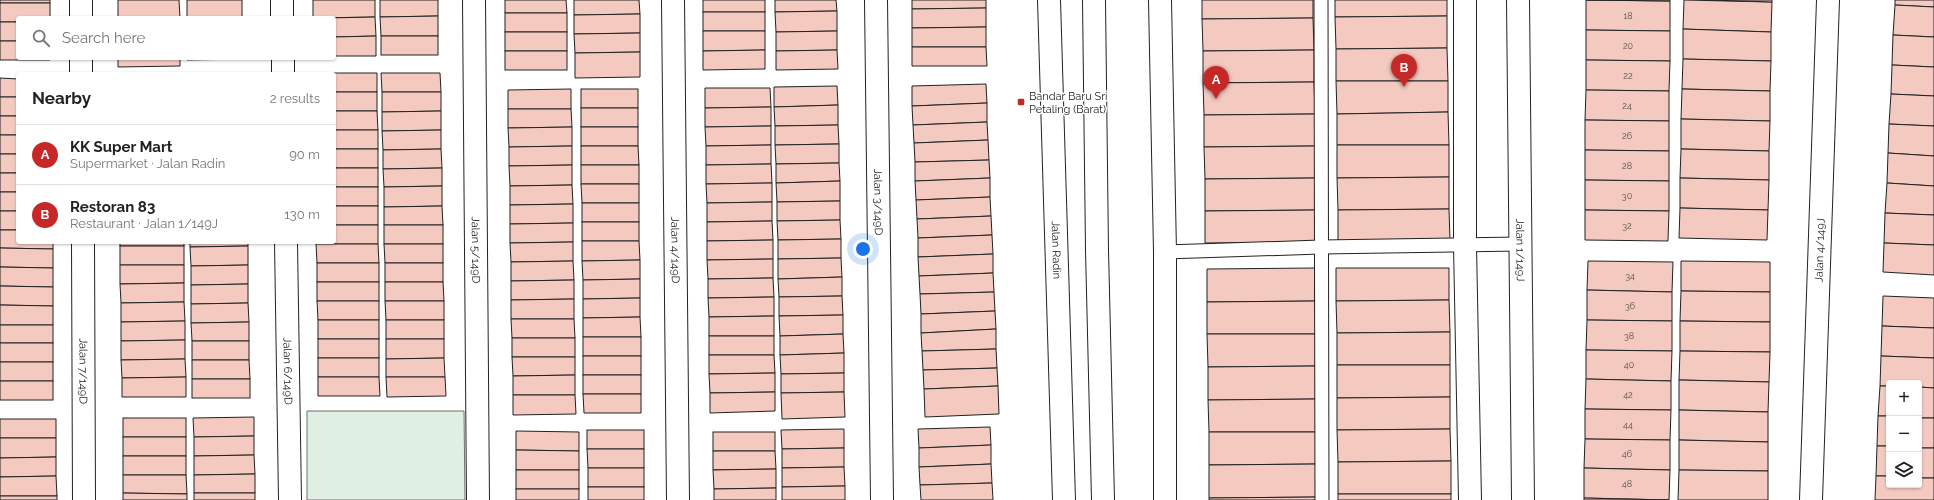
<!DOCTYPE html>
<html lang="en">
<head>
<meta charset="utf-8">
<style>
  body { margin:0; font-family:Raleway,sans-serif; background:#f6f6f6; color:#222 }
  .controls { position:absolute; right:12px; bottom:12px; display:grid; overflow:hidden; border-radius:4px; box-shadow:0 1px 3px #0004 }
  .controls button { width:36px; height:36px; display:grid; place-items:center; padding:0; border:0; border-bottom:1px solid #e0e0e0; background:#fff; color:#222; font:20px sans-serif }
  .you { position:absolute; left:863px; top:249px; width:14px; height:14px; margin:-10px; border:3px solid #fff; border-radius:50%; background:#1a73e8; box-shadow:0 0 0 6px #1a73e833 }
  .badge { display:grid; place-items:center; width:26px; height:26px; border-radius:50%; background:#c62828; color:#fff; font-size:13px; font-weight:700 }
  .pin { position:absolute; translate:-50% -33px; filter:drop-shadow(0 1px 2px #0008) }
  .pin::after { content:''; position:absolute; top:21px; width:14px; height:12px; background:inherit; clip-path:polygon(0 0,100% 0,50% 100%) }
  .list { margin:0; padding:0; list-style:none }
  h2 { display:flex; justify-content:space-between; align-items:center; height:52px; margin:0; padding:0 16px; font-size:17px }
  h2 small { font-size:13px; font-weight:400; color:#767676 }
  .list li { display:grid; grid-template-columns:26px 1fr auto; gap:12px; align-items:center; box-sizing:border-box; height:60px; padding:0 16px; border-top:1px solid #e0e0e0 }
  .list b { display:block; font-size:15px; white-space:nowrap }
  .list p { margin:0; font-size:13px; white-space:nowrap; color:#767676 }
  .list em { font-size:13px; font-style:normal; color:#767676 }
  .icon { flex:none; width:22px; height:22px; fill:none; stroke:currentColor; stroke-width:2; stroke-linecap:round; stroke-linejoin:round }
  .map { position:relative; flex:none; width:1934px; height:500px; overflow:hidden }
  .search { position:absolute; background:#fff; box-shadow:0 1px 3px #0004; left:16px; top:16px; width:320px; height:44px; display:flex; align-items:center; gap:10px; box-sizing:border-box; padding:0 14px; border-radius:4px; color:#767676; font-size:15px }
  .panel { position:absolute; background:#fff; box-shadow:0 1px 3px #0004; left:16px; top:72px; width:320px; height:172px; border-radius:4px }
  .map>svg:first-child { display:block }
  .green { fill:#e0efe3; stroke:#6f6f6f }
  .building { fill:#f3c9c0; stroke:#222 }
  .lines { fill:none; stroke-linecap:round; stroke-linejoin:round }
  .lane-casing { stroke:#222; stroke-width:15 }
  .street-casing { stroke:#222; stroke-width:24 }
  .secondary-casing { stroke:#222; stroke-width:24 }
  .lane { stroke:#fff; stroke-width:13 }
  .street { stroke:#fff; stroke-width:22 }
  .secondary { stroke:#fff; stroke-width:22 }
  .poi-dot { fill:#c62828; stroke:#fff; stroke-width:1.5 }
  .labels { text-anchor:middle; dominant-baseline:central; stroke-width:3; stroke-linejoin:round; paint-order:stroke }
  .number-label { font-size:9px; fill:#564c4a }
  .poi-label { font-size:11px; fill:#222; stroke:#fff; text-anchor:start }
  .street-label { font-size:11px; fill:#222; stroke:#fff }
</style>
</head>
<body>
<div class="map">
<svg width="1934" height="500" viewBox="0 0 1934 500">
  <rect width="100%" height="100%" fill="#fff"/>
  <path class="green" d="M307 411H464L465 500H307Z"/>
  <g class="building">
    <rect x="0" y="0" width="50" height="3"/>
    <path d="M118 0H179L180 18H118Z"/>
    <rect x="187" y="0" width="55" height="18"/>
    <path d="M313 0H375V17L313 18Z"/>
    <path d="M380 0H438V16L380 17Z"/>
    <path d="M505 0H566L567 13H505Z"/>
    <path d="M574 0H639L640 14 574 15Z"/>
    <rect x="703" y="0" width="62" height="12"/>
    <path d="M775 0H836L837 11 775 12Z"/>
    <path d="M912 0H986V8L912 9Z"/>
    <path d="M1202 0H1313V18L1202 19Z"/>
    <path d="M1335 0H1447V16L1335 17Z"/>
    <path d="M1586 0 1670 1V31L1586 30Z"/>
    <path d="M1586 0H1670V1Z"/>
    <path d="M1684 0 1772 2 1771 32 1683 29Z"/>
    <path d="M1708 0H1772V2Z"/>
    <path d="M1895 0H1934V7L1895 5Z"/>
    <path d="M0 3H50V18H18V22H0Z"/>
    <path d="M1895 5 1934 7V37L1893 35Z"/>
    <path d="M986 8V27L912 28V9Z"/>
    <path d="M837 11V31L776 32 775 12Z"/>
    <rect x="703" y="12" width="62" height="19"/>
    <rect x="505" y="13" width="62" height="19"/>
    <path d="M640 14V33L574 34V15Z"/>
    <path d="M438 16V36H381L380 17Z"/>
    <path d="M1447 16V48L1336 49 1335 17Z"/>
    <path d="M375 17 376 36 334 37V18H326Z"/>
    <path d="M1313 18 1314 50 1203 51 1202 19Z"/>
    <rect x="0" y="22" width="18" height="19"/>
    <path d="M986 27V47H912V28Z"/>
    <path d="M1683 29 1771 32V61L1683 59Z"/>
    <path d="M1586 30 1670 31V61L1586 60Z"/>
    <path d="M703 31H765V50L703 51Z"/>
    <path d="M837 31V50L776 51V32Z"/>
    <rect x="505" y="32" width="62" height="19"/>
    <path d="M640 33V52L575 53 574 34Z"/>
    <path d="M1893 35 1934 37V67L1892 65Z"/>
    <path d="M376 36V56H334V37Z"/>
    <rect x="381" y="36" width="57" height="19"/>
    <path d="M0 41H18V58H50V60H0Z"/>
    <path d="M912 47H986L987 66H912Z"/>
    <path d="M1447 48 1448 81H1336V49Z"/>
    <path d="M765 50V69L703 70V51Z"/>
    <path d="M837 50 838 69 776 70V51Z"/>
    <path d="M1314 50V82L1203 83V51Z"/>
    <rect x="505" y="51" width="62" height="19"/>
    <path d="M640 52V77L575 78V53Z"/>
    <path d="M118 58H180V66L118 67Z"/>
    <path d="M187 58H243V59L187 60Z"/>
    <path d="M1683 59 1771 61 1770 91 1682 89Z"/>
    <path d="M1586 60 1670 61 1669 91 1586 90Z"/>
    <path d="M1892 65 1934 67V96L1891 94Z"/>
    <path d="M315 73H377V92H334V74Z"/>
    <path d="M381 73H440L441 92H382Z"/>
    <path d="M0 78 18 79V97H0Z"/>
    <path d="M1336 81H1448V112L1337 114Z"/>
    <path d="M1314 82 1315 114 1204 115 1203 83Z"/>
    <path d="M986 84 987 103 912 106V86Z"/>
    <path d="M837 86 838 105 774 107V87Z"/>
    <path d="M705 88H770L771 107 705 108Z"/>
    <path d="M571 89V109H508V90Z"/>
    <rect x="581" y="89" width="57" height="19"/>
    <path d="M1682 89 1770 91V121L1681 119Z"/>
    <path d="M1586 90 1669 91V121L1585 120Z"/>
    <rect x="334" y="92" width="43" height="19"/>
    <path d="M382 92H441V111L382 112Z"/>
    <path d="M1891 94 1934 96V126L1889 124Z"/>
    <rect x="0" y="97" width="18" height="19"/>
    <path d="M987 103V122L913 125 912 106Z"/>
    <path d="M838 105V125L775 126 774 107Z"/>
    <path d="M771 107V126L705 127V108Z"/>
    <rect x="581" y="108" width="57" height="19"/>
    <path d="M508 109H571L572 127 508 128Z"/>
    <path d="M334 111H377L378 130H334Z"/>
    <path d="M441 111V130L382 131V112Z"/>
    <path d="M1448 112 1449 145H1337V114Z"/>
    <path d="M1315 114V146L1204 147V115Z"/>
    <rect x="0" y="116" width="18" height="19"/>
    <path d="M1681 119 1770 121 1769 151 1681 149Z"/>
    <path d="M1585 120 1669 121V151L1585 150Z"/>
    <path d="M987 122 988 140 914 143 913 125Z"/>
    <path d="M1889 124 1934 126V156L1888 153Z"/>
    <path d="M838 125 839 144 775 145V126Z"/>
    <path d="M771 126V145L706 146 705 127Z"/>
    <path d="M572 127V146L509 147 508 128Z"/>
    <rect x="581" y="127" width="57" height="19"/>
    <rect x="334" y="130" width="44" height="19"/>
    <path d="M441 130V149L383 150 382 131Z"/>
    <rect x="0" y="135" width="18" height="19"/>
    <path d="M988 140 989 160 915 162 914 143Z"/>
    <path d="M839 144V163L776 164 775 145Z"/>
    <path d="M771 145V164L706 165V146Z"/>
    <path d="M1337 145H1449V177L1337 178Z"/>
    <path d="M572 146V165L509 166V147Z"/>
    <path d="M581 146H638L639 165H581Z"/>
    <path d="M1315 146 1316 178 1205 179 1204 147Z"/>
    <rect x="334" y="149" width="44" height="19"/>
    <path d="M441 149 442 168 383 169V150Z"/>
    <path d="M1681 149 1769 151V180L1680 178Z"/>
    <path d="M1585 150 1669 151V181L1585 180Z"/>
    <path d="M1888 153 1934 156V186L1887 183Z"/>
    <rect x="0" y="154" width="18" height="19"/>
    <path d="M989 160 990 178 915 181V162Z"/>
    <path d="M839 163 840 181 776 183V164Z"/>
    <path d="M771 164 772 183 706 184V165Z"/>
    <path d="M572 165V185L510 186 509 166Z"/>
    <rect x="581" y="165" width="58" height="19"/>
    <rect x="334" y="168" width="44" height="19"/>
    <path d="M442 168V186L384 187 383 169Z"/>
    <rect x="0" y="173" width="18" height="19"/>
    <path d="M1449 177V209L1338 210 1337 178Z"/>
    <path d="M990 178V197L916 200 915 181Z"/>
    <path d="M1316 178V210L1205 211V179Z"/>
    <path d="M1680 178 1769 180 1768 210 1680 208Z"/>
    <path d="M1585 180 1669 181V211L1585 210Z"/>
    <path d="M840 181V201L777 202 776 183Z"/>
    <path d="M772 183V202L707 203 706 184Z"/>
    <path d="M1887 183 1934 186V215L1885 213Z"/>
    <path d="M581 184H639V203H582Z"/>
    <path d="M572 185 573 204 510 205V186Z"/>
    <path d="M442 186V206L384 207V187Z"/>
    <rect x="334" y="187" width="44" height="19"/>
    <rect x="0" y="192" width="18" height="19"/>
    <path d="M990 197 991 216 917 219 916 200Z"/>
    <path d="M840 201V220L777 221V202Z"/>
    <path d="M772 202V221L707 222V203Z"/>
    <rect x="582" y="203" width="57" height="19"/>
    <path d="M573 204V223L510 224V205Z"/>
    <rect x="334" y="206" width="44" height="19"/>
    <path d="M442 206 443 225H384V207Z"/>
    <path d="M1680 208 1768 210 1767 240 1679 238Z"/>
    <path d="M1449 209 1450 241 1338 242V210Z"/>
    <path d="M1316 210V242L1205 243V211Z"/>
    <path d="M1585 210 1669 211 1668 241 1585 240Z"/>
    <rect x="0" y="211" width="18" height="19"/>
    <path d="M1885 213 1934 215V245L1884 243Z"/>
    <path d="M991 216 992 235 918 238 917 219Z"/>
    <path d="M840 220 841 239 778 240 777 221Z"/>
    <path d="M772 221 773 240 707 241V222Z"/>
    <rect x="582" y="222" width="57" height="19"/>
    <path d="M573 223V242L510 243V224Z"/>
    <path d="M334 225H378V244H316V242H334Z"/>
    <rect x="384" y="225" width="59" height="19"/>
    <path d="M0 230H18V242H53V249L0 248Z"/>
    <path d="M992 235 993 254 918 257V238Z"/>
    <path d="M841 239V258L778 259V240Z"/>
    <path d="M773 240V259L707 260V241Z"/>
    <path d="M582 241H639L640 260 582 261Z"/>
    <rect x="120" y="242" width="64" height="4"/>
    <path d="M190 242H248V246L190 247Z"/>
    <path d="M573 242V261L511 262 510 243Z"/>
    <path d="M1884 243 1934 245V275L1883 272Z"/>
    <path d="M316 244H378L379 263H317Z"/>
    <path d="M384 244H443V263H385Z"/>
    <rect x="120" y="246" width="64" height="19"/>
    <path d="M248 246V265L191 266 190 247Z"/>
    <path d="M0 248 53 249V268L0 267Z"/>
    <path d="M993 254V273L919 276 918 257Z"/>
    <path d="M841 258 842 277 778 279V259Z"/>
    <path d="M773 259V278L708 279 707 260Z"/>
    <path d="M640 260V279L583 280 582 261Z"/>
    <path d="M573 261 574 280 511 281V262Z"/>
    <path d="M1588 261 1673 262 1672 292 1587 290Z"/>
    <path d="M1681 261 1770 262V292L1681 291Z"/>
    <rect x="317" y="263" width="62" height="19"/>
    <rect x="385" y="263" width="58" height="19"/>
    <path d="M120 265H184V283L120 284Z"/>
    <path d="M248 265V284L191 285V266Z"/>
    <path d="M0 267 53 268V287L0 286Z"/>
    <path d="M1315 268V301L1207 302V269Z"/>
    <path d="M1336 268H1449V300L1336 301Z"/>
    <path d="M993 273 994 292 920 294 919 276Z"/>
    <path d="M842 277V296L779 297 778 279Z"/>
    <path d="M773 278 774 297 708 298V279Z"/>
    <path d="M640 279V298L583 299V280Z"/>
    <path d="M574 280V299L511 300V281Z"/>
    <rect x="317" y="282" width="62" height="19"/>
    <path d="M385 282H443L444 301H385Z"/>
    <path d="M184 283V302L121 303 120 284Z"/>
    <path d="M248 284V303L191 304V285Z"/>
    <path d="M0 286 53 287V306L0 305Z"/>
    <path d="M1587 290 1672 292V321L1587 320Z"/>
    <path d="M1681 291 1770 292V322L1680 321Z"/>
    <path d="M994 292 995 311 921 314 920 294Z"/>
    <path d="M842 296 843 315 779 316V297Z"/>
    <path d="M1883 296 1934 298V328L1882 326Z"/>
    <path d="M774 297V316L709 317 708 298Z"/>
    <path d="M640 298V317L583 318V299Z"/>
    <path d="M574 299V319H511V300Z"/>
    <path d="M1449 300 1450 332 1337 333 1336 301Z"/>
    <path d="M317 301H379V320H318Z"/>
    <path d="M385 301H444V320H386Z"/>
    <path d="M1315 301 1316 334H1207V302Z"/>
    <path d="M184 302 185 321 121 322V303Z"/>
    <path d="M248 303 249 322 191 323V304Z"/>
    <path d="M0 305 53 306V325H0Z"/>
    <path d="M995 311 996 329 921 333V314Z"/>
    <path d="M843 315V334L780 336 779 316Z"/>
    <path d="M774 316V336H709V317Z"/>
    <path d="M640 317 641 337H583V318Z"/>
    <path d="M511 319H574L575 338H512Z"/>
    <rect x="318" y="320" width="61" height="19"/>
    <rect x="386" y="320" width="58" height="19"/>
    <path d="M1587 320 1672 321V351L1586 350Z"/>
    <path d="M185 321V340L121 341V322Z"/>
    <path d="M1680 321 1770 322V352L1680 351Z"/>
    <path d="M249 322V341H192L191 323Z"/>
    <rect x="0" y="325" width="53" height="18"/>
    <path d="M1882 326 1934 328V358L1881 356Z"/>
    <path d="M996 329V349L922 351 921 333Z"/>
    <path d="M1450 332V365H1337V333Z"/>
    <path d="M843 334 844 353 780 355V336Z"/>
    <path d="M1207 334H1316V366L1208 367Z"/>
    <rect x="709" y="336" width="65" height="19"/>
    <rect x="583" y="337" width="58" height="19"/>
    <rect x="512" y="338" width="63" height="19"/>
    <rect x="318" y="339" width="61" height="19"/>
    <path d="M386 339H444V358L386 359Z"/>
    <path d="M185 340V359L121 360V341Z"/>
    <rect x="192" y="341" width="57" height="19"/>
    <rect x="0" y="343" width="53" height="19"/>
    <path d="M996 349 997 368 923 370 922 351Z"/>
    <path d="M1586 350 1672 351 1671 381 1586 379Z"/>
    <path d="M1680 351 1770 352 1769 382 1679 380Z"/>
    <path d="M844 353V373L781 374 780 355Z"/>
    <path d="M709 355H774L775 373 709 374Z"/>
    <rect x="583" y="356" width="58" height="19"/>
    <path d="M1881 356 1934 358V388L1919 387V383H1889V386H1880Z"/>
    <path d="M512 357H575V375L513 376Z"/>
    <rect x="318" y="358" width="61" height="19"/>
    <path d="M444 358 445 377H386V359Z"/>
    <path d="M185 359 186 377 122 378 121 360Z"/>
    <path d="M192 360H249L250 379H192Z"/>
    <rect x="0" y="362" width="53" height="19"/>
    <path d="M1337 365H1450V397L1337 398Z"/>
    <path d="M1316 366 1317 399 1208 400V367Z"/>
    <path d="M997 368 998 386 924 389 923 370Z"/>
    <path d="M775 373V392L710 393 709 374Z"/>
    <path d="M844 373V392L781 393V374Z"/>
    <path d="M575 375V395H513V376Z"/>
    <rect x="583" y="375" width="58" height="19"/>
    <path d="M186 377V397H122V378Z"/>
    <path d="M318 377H379L380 396H318Z"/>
    <path d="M386 377H445L446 396 387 397Z"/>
    <rect x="192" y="379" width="58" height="19"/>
    <path d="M1586 379 1671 381V410L1585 409Z"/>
    <path d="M1679 380 1769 382 1768 412 1679 410Z"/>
    <rect x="0" y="381" width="53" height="19"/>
    <path d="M998 386 999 414 925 417 924 389Z"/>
    <path d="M1880 386H1889V416H1878Z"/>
    <path d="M1919 387 1934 388V418H1919Z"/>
    <path d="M775 392V411L710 413V393Z"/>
    <path d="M844 392 845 417 782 419 781 393Z"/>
    <path d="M583 394H641V413H584Z"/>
    <path d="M513 395H575L576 414 513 415Z"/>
    <path d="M1450 397V429L1337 430V398Z"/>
    <path d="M1317 399V432H1209L1208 400Z"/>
    <path d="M1585 409 1671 410 1670 440 1585 439Z"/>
    <path d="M1679 410 1768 412V442L1679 440Z"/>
    <path d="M1878 416H1889V446H1877Z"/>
    <path d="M254 417V436L194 437 193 418Z"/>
    <rect x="123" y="418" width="63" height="19"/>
    <rect x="1919" y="418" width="15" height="30"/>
    <rect x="0" y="419" width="56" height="19"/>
    <path d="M990 427 991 445 919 448 918 429Z"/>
    <path d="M844 429V448L782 449 781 430Z"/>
    <path d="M1450 429 1451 461 1338 462 1337 430Z"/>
    <rect x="587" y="430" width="57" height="19"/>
    <path d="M516 431 579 432V451L516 450Z"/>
    <rect x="713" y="432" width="62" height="19"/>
    <path d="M1209 432H1317L1318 464 1209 465Z"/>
    <path d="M254 436V455L194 456V437Z"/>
    <rect x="123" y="437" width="63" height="19"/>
    <path d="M0 438H56V457L0 458Z"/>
    <path d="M1585 439 1670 440V470L1584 468Z"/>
    <path d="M1679 440 1768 442V471L1679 470Z"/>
    <path d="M991 445V464L919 467V448Z"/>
    <path d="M1877 446H1889V476H1876Z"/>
    <path d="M844 448V467L782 468V449Z"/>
    <rect x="1919" y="448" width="15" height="30"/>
    <path d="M587 449H644V468H588Z"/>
    <path d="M516 450 579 451V470H516Z"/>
    <path d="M713 451H775L776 469 713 470Z"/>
    <path d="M254 455 255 474 194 475V456Z"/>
    <rect x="123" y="456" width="63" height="19"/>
    <path d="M56 457V476L0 477V458Z"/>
    <path d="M1451 461V494H1338V462Z"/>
    <path d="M991 464 992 483 920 485 919 467Z"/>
    <path d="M1318 464V497L1209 498V465Z"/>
    <path d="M844 467 845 486 782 487V468Z"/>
    <rect x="588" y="468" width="56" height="19"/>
    <path d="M1584 468 1670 470 1669 500 1584 498Z"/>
    <path d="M776 469V488L714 489 713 470Z"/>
    <rect x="516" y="470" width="63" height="19"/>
    <path d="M1679 470 1768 471V500H1678Z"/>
    <path d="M255 474V493H194V475Z"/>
    <path d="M123 475H186L187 494 123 493Z"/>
    <path d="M56 476 57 496H0V477Z"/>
    <path d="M1876 476H1889V485H1919V478H1934V500H1875Z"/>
    <path d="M992 483 993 500H921L920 485Z"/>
    <path d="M845 486V500H782V487Z"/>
    <rect x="588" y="487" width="56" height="13"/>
    <path d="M776 488V500H714V489Z"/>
    <rect x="516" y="489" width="63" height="11"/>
    <path d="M123 493 187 494V500H123Z"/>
    <rect x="194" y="493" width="61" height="7"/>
    <rect x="1338" y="494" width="113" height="6"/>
    <rect x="0" y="496" width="57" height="4"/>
    <path d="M1318 497V500H1209V498Z"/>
    <path d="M1584 498 1669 500H1584Z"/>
  </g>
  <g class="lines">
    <defs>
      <g id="lane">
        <path d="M1321 0 1322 500"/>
        <path d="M1165 252 1321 247 1520 244"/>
      </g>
      <g id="street">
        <path d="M81 0V18"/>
        <path d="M282 0V18"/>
        <path id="s1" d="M474 0 478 500"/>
        <path id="s2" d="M673 0 678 500"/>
        <path id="s3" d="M876 0 882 500"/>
        <path d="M1160 0 1165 252V500"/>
        <path d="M1465 0V246L1470 500"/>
        <path id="s4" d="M1518 0 1523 500"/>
        <path d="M81 58V74"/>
        <path d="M283 58V74"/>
        <path id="s5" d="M83 242 84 500"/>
        <path id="s6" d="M286 242 290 500"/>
        <path id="s7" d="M1811 500 1828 0"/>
      </g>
      <g id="secondary">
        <path id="s8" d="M1049 0 1064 500"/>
        <path d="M1094 0 1097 250 1103 500"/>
      </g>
    </defs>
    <use href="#lane" class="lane-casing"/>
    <use href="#street" class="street-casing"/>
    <use href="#secondary" class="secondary-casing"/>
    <use href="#lane" class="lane"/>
    <use href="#street" class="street"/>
    <use href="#secondary" class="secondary"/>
  </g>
  <rect class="poi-dot" x="1017" y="98" width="8" height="8" rx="2"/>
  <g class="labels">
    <g class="number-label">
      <text x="1628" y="16">18</text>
      <text x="1628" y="46">20</text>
      <text x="1628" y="76">22</text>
      <text x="1627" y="106">24</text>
      <text x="1627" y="136">26</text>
      <text x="1627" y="166">28</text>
      <text x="1627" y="196">30</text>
      <text x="1627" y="226">32</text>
      <text x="1630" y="276">34</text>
      <text x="1630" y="306">36</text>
      <text x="1629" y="336">38</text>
      <text x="1629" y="365">40</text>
      <text x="1628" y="395">42</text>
      <text x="1628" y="425">44</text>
      <text x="1627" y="454">46</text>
      <text x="1627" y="484">48</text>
    </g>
    <g class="poi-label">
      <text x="1029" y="96">Bandar Baru Sri<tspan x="1029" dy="13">Petaling (Barat)</tspan></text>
    </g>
    <g class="street-label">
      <text stroke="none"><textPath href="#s3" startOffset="202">Jalan 3/149D</textPath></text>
      <text stroke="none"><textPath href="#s1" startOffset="250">Jalan 5/149D</textPath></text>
      <text stroke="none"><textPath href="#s2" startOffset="250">Jalan 4/149D</textPath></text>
      <text stroke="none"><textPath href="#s8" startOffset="250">Jalan Radin</textPath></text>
      <text stroke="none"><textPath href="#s4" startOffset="250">Jalan 1/149J</textPath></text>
      <text stroke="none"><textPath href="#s7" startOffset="250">Jalan 4/149J</textPath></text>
      <text stroke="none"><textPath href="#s5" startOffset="129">Jalan 7/149D</textPath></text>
      <text stroke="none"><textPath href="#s6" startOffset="129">Jalan 6/149D</textPath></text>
    </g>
  </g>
</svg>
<div class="controls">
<button>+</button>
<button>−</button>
<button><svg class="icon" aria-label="layers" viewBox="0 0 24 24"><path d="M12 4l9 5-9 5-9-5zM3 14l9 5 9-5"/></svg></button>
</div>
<div class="you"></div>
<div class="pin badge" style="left:1216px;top:99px">A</div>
<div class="pin badge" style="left:1404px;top:87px">B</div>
<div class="search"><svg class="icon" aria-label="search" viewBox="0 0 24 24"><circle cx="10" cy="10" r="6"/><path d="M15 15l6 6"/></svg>Search here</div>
<section class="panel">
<h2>Nearby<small>2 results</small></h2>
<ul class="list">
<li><span class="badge">A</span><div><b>KK Super Mart</b><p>Supermarket · Jalan Radin</p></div><em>90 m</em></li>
<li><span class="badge">B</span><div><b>Restoran 83</b><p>Restaurant · Jalan 1/149J</p></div><em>130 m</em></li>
</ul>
</section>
</div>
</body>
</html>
